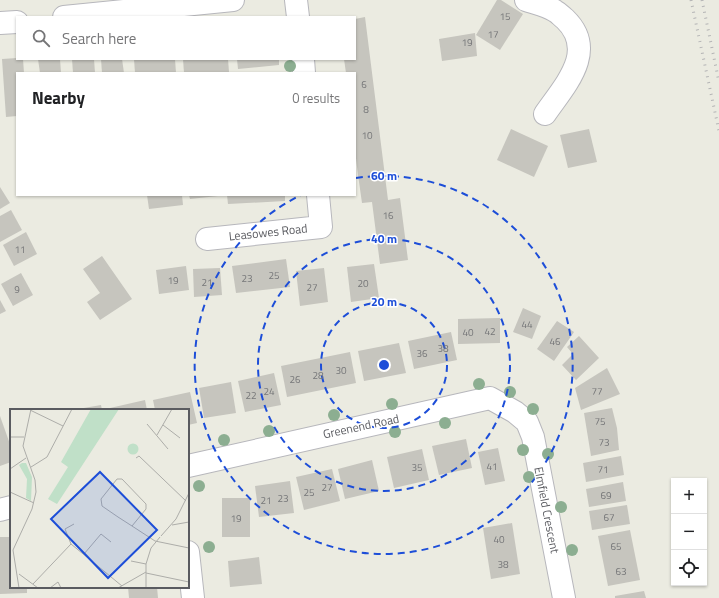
<!DOCTYPE html>
<html lang="en">
<head>
<meta charset="utf-8">
<style>
  body { margin:0; font-family:"Titillium Web",sans-serif; background:#f2f2f2; color:#202124 }
  .controls { position:absolute; right:12px; bottom:12px; display:grid; overflow:hidden; border-radius:0px; box-shadow:0 1px 3px #0004 }
  .controls button { width:36px; height:36px; display:grid; place-items:center; padding:0; border:0; border-bottom:1px solid #e0e0e0; background:#fff; color:#202124; font:20px sans-serif }
  .list { margin:0; padding:0; list-style:none }
  h2 { display:flex; justify-content:space-between; align-items:center; height:52px; margin:0; padding:0 16px; font-size:17px }
  h2 small { font-size:13px; font-weight:400; color:#757577 }
  .icon { flex:none; width:22px; height:22px; fill:none; stroke:currentColor; stroke-width:2; stroke-linecap:round; stroke-linejoin:round }
  .map { position:relative; flex:none; width:719px; height:598px; overflow:hidden }
  .search { position:absolute; background:#fff; box-shadow:0 1px 3px #0004; left:16px; top:16px; width:340px; height:44px; display:flex; align-items:center; gap:10px; box-sizing:border-box; padding:0 14px; border-radius:0px; color:#757577; font-size:15px }
  .panel { position:absolute; background:#fff; box-shadow:0 1px 3px #0004; left:16px; top:72px; width:340px; height:124px; border-radius:0px }
  .map>svg:first-child { display:block }
  .building { fill:#c6c5be }
  .lines { fill:none; stroke-linecap:round; stroke-linejoin:round }
  .street-casing { stroke:#b7b7bc; stroke-width:24 }
  .street { stroke:#fff; stroke-width:22 }
  .rail { stroke:#b4b4b5; stroke-width:3; stroke-dasharray:1 5; stroke-linecap:butt }
  .tree { fill:#8cae91 }
  .ring { fill:none; stroke:#1d4ed8; stroke-width:2; stroke-dasharray:7 5 }
  .labels { text-anchor:middle; dominant-baseline:central; stroke-width:3; stroke-linejoin:round; paint-order:stroke }
  .number-label { font-size:10px; fill:#757678 }
  .street-label { font-size:12px; fill:#5a5b60; stroke:#fff }
  .inset-road { fill:none; stroke:#adada9; stroke-width:1 }
  .view { fill:#1d4ed8; fill-opacity:0.15; stroke:#1d4ed8; stroke-width:2 }
  .inset-edge { fill:none; stroke:#5a5b60; stroke-width:2 }
  .centre { fill:#1d4ed8; stroke:#fff; stroke-width:2 }
  .ring-label { font-size:12px; text-anchor:middle; font-weight:bold; fill:#1d4ed8; stroke:#fff; stroke-width:3; stroke-linejoin:round; paint-order:stroke }
</style>
</head>
<body>
<div class="map">
<svg width="719" height="598" viewBox="0 0 719 598">
  <rect width="100%" height="100%" fill="#ebebe1"/>
  <g class="building">
    <path d="M497 0H501L523 14 500 50 476 35Z"/>
    <path d="M365 17 388 200 400 198 408 260 380 264 372 202 362 203 358 175 355 150V73H346L344 59H355V19Z"/>
    <path d="M475 33 477 56 442 61 439 39Z"/>
    <path d="M17 58V59H23L24 73H17V116L6 117 2 59Z"/>
    <path d="M38 59H60L61 73H40Z"/>
    <path d="M72 59H94L95 73H73Z"/>
    <path d="M101 59H122L124 73H102Z"/>
    <path d="M134 59H175L176 73H135Z"/>
    <path d="M183 59H228L229 72 184 73Z"/>
    <path d="M237 59H279V65L238 69Z"/>
    <path d="M511 129 548 146 534 177 497 160Z"/>
    <path d="M589 129 597 162 568 168 560 135Z"/>
    <path d="M0 187 10 203 0 209Z"/>
    <path d="M147 195H182L183 205 149 209Z"/>
    <path d="M189 195H217L218 196 190 199Z"/>
    <path d="M227 195H285V201L228 204Z"/>
    <path d="M11 210 22 230 0 242V216Z"/>
    <path d="M26 232 37 254 14 266 3 245Z"/>
    <path d="M102 256 132 299 100 320 87 302 100 293 83 269Z"/>
    <path d="M286 259 290 287 236 293 232 266Z"/>
    <path d="M374 264 379 298 351 302 347 267Z"/>
    <path d="M186 266 189 290 159 294 156 270Z"/>
    <path d="M220 268 222 295 194 297 193 269Z"/>
    <path d="M324 268 328 302 300 306 296 271Z"/>
    <path d="M21 273 33 295 13 306 1 284Z"/>
    <path d="M0 300 6 311 0 314Z"/>
    <path d="M523 308 541 316 532 339 513 332Z"/>
    <path d="M500 318V343L458 344V319Z"/>
    <path d="M557 321 574 332 554 361 537 349Z"/>
    <path d="M451 332 457 360 414 369 408 341Z"/>
    <path d="M579 336 599 358 576 380 562 365 573 354 567 347Z"/>
    <path d="M399 343 406 373 364 381 358 351Z"/>
    <path d="M350 352 356 383 287 397 281 366Z"/>
    <path d="M607 368 620 394 581 410 575 388Z"/>
    <path d="M274 373 281 405 245 412 238 381Z"/>
    <path d="M231 382 236 413 204 418 199 388Z"/>
    <path d="M190 392 197 423 188 425V410H155L153 400Z"/>
    <path d="M145 400 147 410H110V408Z"/>
    <path d="M101 405 102 410H79L78 409Z"/>
    <path d="M612 408 617 428 619 450 591 456 584 413Z"/>
    <path d="M0 416 11 447V462L0 466Z"/>
    <path d="M466 439 472 468 439 475 432 446Z"/>
    <path d="M498 448 505 481 485 485 478 452Z"/>
    <path d="M422 449 429 480 394 488 387 457Z"/>
    <path d="M621 456 624 475 586 482 583 463Z"/>
    <path d="M372 460 379 491 345 499 338 469Z"/>
    <path d="M332 469 340 501 304 510 296 477Z"/>
    <path d="M290 481 294 513 259 517 255 486Z"/>
    <path d="M623 482 626 501 589 507 586 489Z"/>
    <rect x="222" y="498" width="28" height="39"/>
    <path d="M627 505 630 524 592 530 589 511Z"/>
    <path d="M512 523 520 574 491 579 483 528Z"/>
    <path d="M630 530 640 580 608 586 598 536Z"/>
    <path d="M0 537H11V587H27V593L0 594Z"/>
    <path d="M259 557 262 584 230 587 228 561Z"/>
    <path d="M128 587H157L158 598H129Z"/>
    <path d="M644 591 646 598H615V596Z"/>
  </g>
  <g class="lines">
    <defs>
      <g id="street">
        <path d="M296 0 298 17"/>
        <path d="M526 0C535 3 548 6 555 11 559 13 562 17 565 19 598 51 565 85 545 114"/>
        <path d="M64 17 233 0"/>
        <path d="M0 23 17 22"/>
        <path d="M303 59 304 73"/>
        <path d="M207 239 321 227 318 195"/>
        <path d="M188 466 490 398 515 412 527 422 533 437 564 598"/>
        <path d="M0 510 11 507"/>
        <path d="M188 552 193 598"/>
      </g>
    </defs>
    <use href="#street" class="street-casing"/>
    <use href="#street" class="street"/>
    <g class="rail">
      <path d="M691 0 719 131"/>
      <path d="M702 0 719 82"/>
    </g>
  </g>
  <g class="tree">
    <circle cx="290" cy="66" r="6"/>
    <circle cx="479" cy="384" r="6"/>
    <circle cx="510" cy="392" r="6"/>
    <circle cx="392" cy="404" r="6"/>
    <circle cx="533" cy="409" r="6"/>
    <circle cx="334" cy="415" r="6"/>
    <circle cx="445" cy="423" r="6"/>
    <circle cx="269" cy="431" r="6"/>
    <circle cx="395" cy="432" r="6"/>
    <circle cx="224" cy="440" r="6"/>
    <circle cx="523" cy="450" r="6"/>
    <circle cx="548" cy="454" r="6"/>
    <circle cx="529" cy="477" r="6"/>
    <circle cx="199" cy="486" r="6"/>
    <circle cx="561" cy="507" r="6"/>
    <circle cx="209" cy="547" r="6"/>
    <circle cx="572" cy="550" r="6"/>
  </g>
  <g class="ring">
    <circle cx="384" cy="365" r="63"/>
    <circle cx="384" cy="365" r="126"/>
    <path d="M356 178A189 189 0 1 1 301 195"/>
  </g>
  <g class="labels">
    <g class="number-label">
      <text x="505" y="16">15</text>
      <text x="493" y="34">17</text>
      <text x="467" y="42">19</text>
      <text x="364" y="84">6</text>
      <text x="366" y="109">8</text>
      <text x="367" y="135">10</text>
      <text x="388" y="215">16</text>
      <text x="20" y="249">11</text>
      <text x="274" y="275">25</text>
      <text x="247" y="278">23</text>
      <text x="173" y="280">19</text>
      <text x="207" y="282">21</text>
      <text x="363" y="283">20</text>
      <text x="312" y="287">27</text>
      <text x="17" y="289">9</text>
      <text x="527" y="324">44</text>
      <text x="490" y="331">42</text>
      <text x="468" y="332">40</text>
      <text x="555" y="341">46</text>
      <text x="443" y="348">38</text>
      <text x="422" y="353">36</text>
      <text x="341" y="370">30</text>
      <text x="318" y="375">28</text>
      <text x="295" y="379">26</text>
      <text x="269" y="391">24</text>
      <text x="597" y="391">77</text>
      <text x="251" y="395">22</text>
      <text x="600" y="421">75</text>
      <text x="604" y="442">73</text>
      <text x="492" y="466">41</text>
      <text x="417" y="467">35</text>
      <text x="603" y="469">71</text>
      <text x="327" y="487">27</text>
      <text x="309" y="492">25</text>
      <text x="606" y="495">69</text>
      <text x="283" y="498">23</text>
      <text x="266" y="500">21</text>
      <text x="609" y="517">67</text>
      <text x="236" y="518">19</text>
      <text x="499" y="539">40</text>
      <text x="616" y="546">65</text>
      <text x="503" y="564">38</text>
      <text x="621" y="571">63</text>
    </g>
    <g class="street-label">
      <text transform="translate(268 232) rotate(-6)">Leasowes Road</text>
      <text transform="translate(361 426) rotate(-12)">Greenend Road</text>
      <text transform="translate(547 510) rotate(79)">Elmfield Crescent</text>
    </g>
  </g>
  <g transform="translate(10 409)">
    <rect width="179" height="179" fill="#ebebe1"/>
    <path d="M81 0H109L47 95 38 90 58 58 51 53ZM117.5 40a5.5 5.5 0 1 1 11 0a5.5 5.5 0 1 1-11 0ZM12 54H16L22 68 21 92 16 89 17 70 9 56Z" fill="#c0e0c8"/>
    <path class="inset-road" d="M20 1 53 17M137 15 158 40M153 16 170 29M147 26 162 0M0 28H14M126 49 129 47 176 92M21 58 37 48 62 0M0 60 16 49M0 83 24 94M162 116 179 113M122 117 136 100V95L112 70H107L91 90 92 97 108 108 122 117 145 132 179 139M151 127 166 110 179 84M61 135 55 120 64 115M74 145 91 125 101 133M121 152 136 155M136 164 179 173M9 165 28 179M23 175 61 135 112 177M9 179 3 141 22 100 26 83 25 71 13 37 21 0M40 179 48 173 51 179M108 179 136 163M136 179V155L141 139 150 128"/>
    <path class="view" d="M90 63 147 121 98 169 41 110Z"/>
    <rect width="179" height="179" class="inset-edge"/>
  </g>
  <circle cx="384" cy="365" r="6" class="centre"/>
  <g class="ring-label">
    <text x="384" y="180">60 m</text>
    <text x="384" y="243">40 m</text>
    <text x="384" y="306">20 m</text>
  </g>
</svg>
<div class="controls">
<button>+</button>
<button>−</button>
<button><svg class="icon" aria-label="locate" viewBox="0 0 24 24"><circle cx="12" cy="12" r="6"/><path d="M12 2v4M12 18v4M2 12h4M18 12h4"/></svg></button>
</div>
<div class="search"><svg class="icon" aria-label="search" viewBox="0 0 24 24"><circle cx="10" cy="10" r="6"/><path d="M15 15l6 6"/></svg>Search here</div>
<section class="panel">
<h2>Nearby<small>0 results</small></h2>
<ul class="list">
</ul>
</section>
</div>
</body>
</html>
